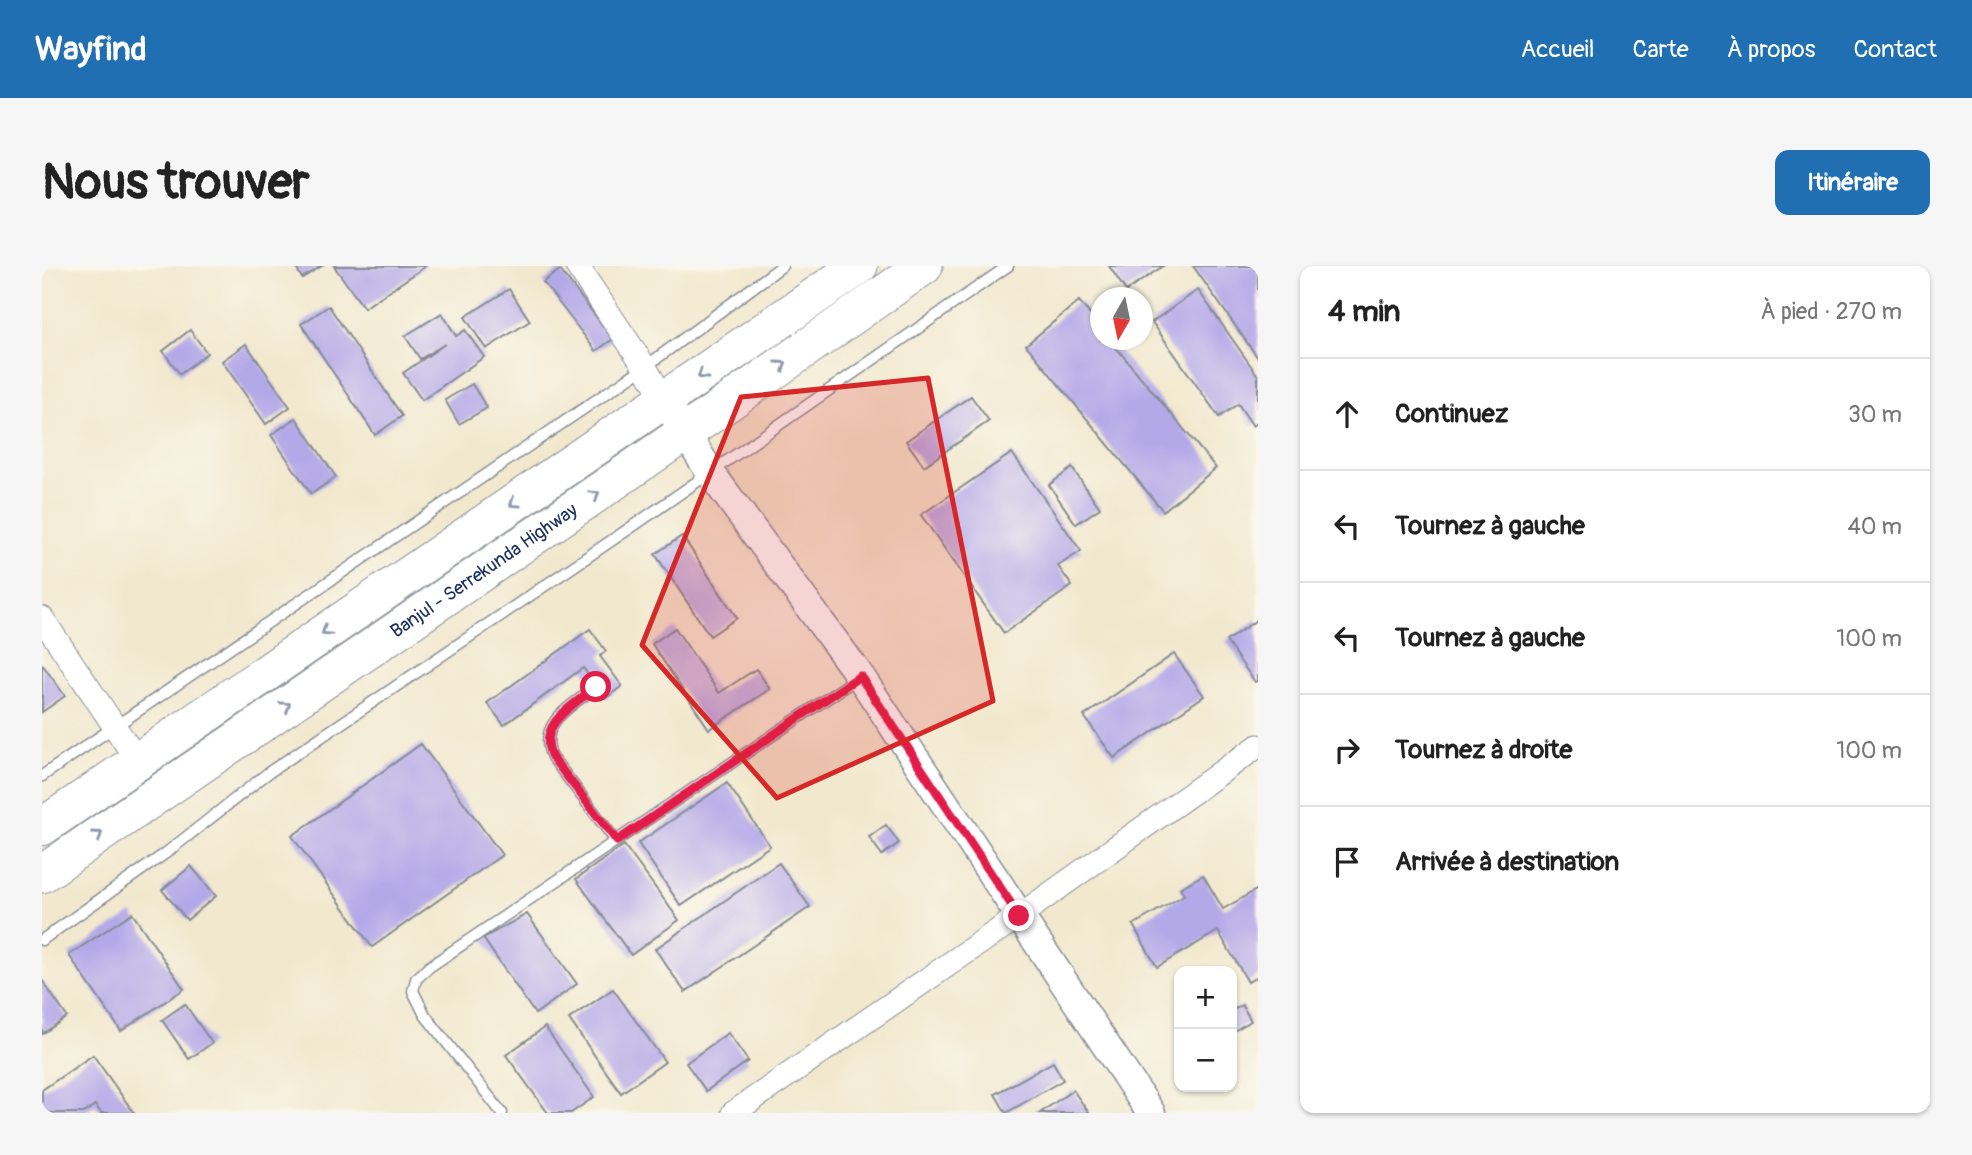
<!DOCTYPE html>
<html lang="fr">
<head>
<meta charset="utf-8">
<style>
  body { margin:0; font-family:Pangolin,sans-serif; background:#f6f6f6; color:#222 }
  .controls { position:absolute; right:21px; bottom:21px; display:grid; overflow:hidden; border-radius:14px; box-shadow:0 2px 5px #0004 }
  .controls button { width:63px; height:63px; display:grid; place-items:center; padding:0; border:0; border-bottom:2px solid #e0e0e0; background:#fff; color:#222; font:35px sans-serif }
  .compass { position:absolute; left:1048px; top:21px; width:63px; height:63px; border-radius:50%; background:#fff; box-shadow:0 2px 5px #0004; rotate:189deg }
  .stop { position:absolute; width:21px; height:21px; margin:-16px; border:5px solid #e11d48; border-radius:50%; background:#fff }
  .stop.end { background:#e11d48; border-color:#fff; box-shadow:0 2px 7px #0008 }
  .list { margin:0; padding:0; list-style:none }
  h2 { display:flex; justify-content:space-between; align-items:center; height:91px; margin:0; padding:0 28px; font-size:30px }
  h2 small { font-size:23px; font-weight:400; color:#767676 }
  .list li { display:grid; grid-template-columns:46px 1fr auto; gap:21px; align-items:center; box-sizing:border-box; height:112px; padding:0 28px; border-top:2px solid #e0e0e0 }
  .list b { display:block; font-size:26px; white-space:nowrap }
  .list em { font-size:23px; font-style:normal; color:#767676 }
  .icon { flex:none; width:38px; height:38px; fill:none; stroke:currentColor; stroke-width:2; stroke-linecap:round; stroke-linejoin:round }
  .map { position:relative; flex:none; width:1216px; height:847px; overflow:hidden; border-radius:14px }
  header { display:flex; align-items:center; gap:42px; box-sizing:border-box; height:98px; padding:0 35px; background:#1f6fb2; color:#fff }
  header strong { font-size:33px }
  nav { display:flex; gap:38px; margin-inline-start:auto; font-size:24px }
  .intro { display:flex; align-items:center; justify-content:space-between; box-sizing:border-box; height:168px; padding:0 42px }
  h1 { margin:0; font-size:49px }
  .button { padding:18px 32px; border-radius:14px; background:#1f6fb2; color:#fff; font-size:24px; font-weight:700 }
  main { display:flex; gap:42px; padding:0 42px }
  aside { flex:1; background:#fff; border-radius:14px; box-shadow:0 2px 5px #0004 }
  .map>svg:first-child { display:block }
  .building { fill:#b4a9e8 }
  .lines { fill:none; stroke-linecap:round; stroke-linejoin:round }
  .service-casing { stroke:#868c96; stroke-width:13 }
  .minor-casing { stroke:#868c96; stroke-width:25 }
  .tertiary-casing { stroke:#868c96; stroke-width:31 }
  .trunk-casing { stroke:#868c96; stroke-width:39 }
  .service { stroke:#fff; stroke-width:10 }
  .minor { stroke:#fff; stroke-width:23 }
  .tertiary { stroke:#fff; stroke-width:28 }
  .trunk { stroke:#fff; stroke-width:37 }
  .oneway { stroke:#8d97ae }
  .route { stroke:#e11d48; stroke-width:9 }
  .marked { fill:#d62828; fill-opacity:0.2; stroke:#d62828; stroke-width:5; stroke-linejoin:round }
  .labels { text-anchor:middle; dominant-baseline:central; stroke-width:6; stroke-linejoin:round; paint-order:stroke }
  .street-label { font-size:19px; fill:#1b2f5e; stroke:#fbf7ec }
</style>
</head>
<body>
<header>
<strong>Wayfind</strong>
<nav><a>Accueil</a><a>Carte</a><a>À propos</a><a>Contact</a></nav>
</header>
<div class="intro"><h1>Nous trouver</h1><a class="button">Itinéraire</a></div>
<main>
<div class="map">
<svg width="1216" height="847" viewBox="0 0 1216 847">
  <rect width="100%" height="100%" fill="#fbf7ec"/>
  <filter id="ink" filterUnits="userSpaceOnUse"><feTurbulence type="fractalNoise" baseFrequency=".0143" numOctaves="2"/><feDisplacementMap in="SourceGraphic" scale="14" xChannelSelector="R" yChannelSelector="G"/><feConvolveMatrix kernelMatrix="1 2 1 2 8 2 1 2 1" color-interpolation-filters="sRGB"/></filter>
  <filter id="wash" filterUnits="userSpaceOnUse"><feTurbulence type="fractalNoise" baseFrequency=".00686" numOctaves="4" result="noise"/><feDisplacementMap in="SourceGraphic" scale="28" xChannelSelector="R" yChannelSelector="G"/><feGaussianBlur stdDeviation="1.57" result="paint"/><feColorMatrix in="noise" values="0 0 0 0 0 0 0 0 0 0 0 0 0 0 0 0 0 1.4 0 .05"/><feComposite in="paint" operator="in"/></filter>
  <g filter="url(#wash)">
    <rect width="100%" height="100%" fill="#f1e8cd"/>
    <g id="blocks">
      <g class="building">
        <path d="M253 0H280L260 12Z"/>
        <path d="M292 0H384L322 42Z"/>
        <path d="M1067 0H1121L1084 25Z"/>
        <path d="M1151 0H1216V92Z"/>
        <path d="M518 4 571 73 554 85 501 16Z"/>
        <path d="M467 23 488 55 444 83 423 51Z"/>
        <path d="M1156 24 1216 110V156L1211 160 1196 138 1177 151 1110 56Z"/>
        <path d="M1037 35 1058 61V74H1068L1174 202 1121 245 984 79Z"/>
        <path d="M287 40 360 150 333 169 259 58Z"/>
        <path d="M400 47 414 70 423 64 442 91 380 134 361 107 403 78 378 93 363 70Z"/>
        <path d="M148 64 165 87 138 108 121 85Z"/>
        <path d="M204 78 248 141 224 158 180 95Z"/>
        <path d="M430 118 445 142 417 158 403 134Z"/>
        <path d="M929 130 947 155 882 200 864 175Z"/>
        <path d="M254 152 294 211 269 228 229 169Z"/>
        <path d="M970 187 1039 285 1016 300 1030 320 962 367 879 249Z"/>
        <path d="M1030 202 1058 242 1034 258 1007 219Z"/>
        <path d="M640 270 695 352 668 370 613 288Z"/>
        <path d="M1216 353V414L1213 416 1184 375Z"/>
        <path d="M633 362 677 427 714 403 728 423 667 463 610 378Z"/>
        <path d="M548 363 564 385 558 390 580 420 564 432 541 402 462 459 445 437Z"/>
        <path d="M1132 388 1162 430 1072 492 1042 450Z"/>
        <path d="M0 398 23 430 0 446Z"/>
        <path d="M379 478 460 589 330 681 250 570Z"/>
        <path d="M685 517 728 580 639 640 596 577Z"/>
        <path d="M844 559 857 577 840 589 827 571Z"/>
        <path d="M582 579 637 654 589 689 534 613Z"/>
        <path d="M737 597 768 641 643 726 613 683Z"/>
        <path d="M149 600 174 630 145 654 120 624Z"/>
        <path d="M1161 609 1181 643 1216 623V710L1206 716 1176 665 1115 701 1091 659 1142 629 1138 622Z"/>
        <path d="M90 647 142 723 79 765 27 689Z"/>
        <path d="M485 648 535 718 493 748 441 672Z"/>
        <path d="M0 714 25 751 0 768Z"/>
        <path d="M571 723 623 796 579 827 527 753Z"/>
        <path d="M143 738 170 777 147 793 120 754Z"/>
        <path d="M1200 739 1209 755 1190 766V745Z"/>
        <path d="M503 761 552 831 529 847H506L464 789Z"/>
        <path d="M686 767 706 795 664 825 644 797Z"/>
        <path d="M51 789 92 847H59L53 839 42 847H0V824Z"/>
        <path d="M1011 796 1021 814 964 847 953 828Z"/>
        <path d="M1031 824 1047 847H998Z"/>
      </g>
    </g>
  </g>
  <g filter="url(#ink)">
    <use href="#blocks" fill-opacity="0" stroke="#868c96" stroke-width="2"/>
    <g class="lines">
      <defs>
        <g id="service">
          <path d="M554 421C531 439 494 457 510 491L574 575"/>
          <path d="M0 510 603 101 740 0"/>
          <path d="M0 674 124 587 226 507 594 258 966 0"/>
          <path d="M460 847 383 749 371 725 374 713 387 701 817 411"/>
        </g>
        <g id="minor">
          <path d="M535 0 603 101 623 135"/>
          <path d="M0 352 95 494"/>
          <path d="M691 847 977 650 1216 480"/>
        </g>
        <path id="tertiary" d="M623 135 668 206 818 410 1109 847"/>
        <g id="trunk">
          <path d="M0 561 817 0"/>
          <path id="s1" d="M0 608 644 166 882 0"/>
        </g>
      </defs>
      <use href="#service" class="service-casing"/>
      <use href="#minor" class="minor-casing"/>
      <use href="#tertiary" class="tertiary-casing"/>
      <use href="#trunk" class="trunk-casing"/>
      <use href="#service" class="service"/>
      <use href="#minor" class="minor"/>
      <use href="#tertiary" class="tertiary"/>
      <use href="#trunk" class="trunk"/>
    </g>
    <defs><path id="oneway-chevron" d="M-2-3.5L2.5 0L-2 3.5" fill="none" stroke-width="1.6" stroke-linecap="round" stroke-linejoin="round" transform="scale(1.75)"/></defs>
    <g class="oneway">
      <use href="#oneway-chevron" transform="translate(740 99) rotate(-35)"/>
      <use href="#oneway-chevron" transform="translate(660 109) rotate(145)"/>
      <use href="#oneway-chevron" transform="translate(553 229) rotate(-34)"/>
      <use href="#oneway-chevron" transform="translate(472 237) rotate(146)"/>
      <use href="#oneway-chevron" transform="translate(284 365) rotate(146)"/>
      <use href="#oneway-chevron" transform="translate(244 440) rotate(-34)"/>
      <use href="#oneway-chevron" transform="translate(56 569) rotate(-35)"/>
    </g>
  </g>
  <g class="lines" filter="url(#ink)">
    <path class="route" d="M554 421C532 439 494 458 510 491L575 575 818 410 977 650"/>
  </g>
  <path class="marked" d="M886 112 951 435 735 532 600 379 699 131Z"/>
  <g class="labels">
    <g class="street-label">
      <text stroke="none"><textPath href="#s1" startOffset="536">Banjul - Serrekunda Highway</textPath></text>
    </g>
  </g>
</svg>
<div class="controls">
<button>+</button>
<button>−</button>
</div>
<svg class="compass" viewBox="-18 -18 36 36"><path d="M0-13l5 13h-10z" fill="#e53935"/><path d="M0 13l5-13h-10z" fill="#767676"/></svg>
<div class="stop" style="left:554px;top:421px"></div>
<div class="stop end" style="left:977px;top:650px"></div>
</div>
<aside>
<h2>4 min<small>À pied · 270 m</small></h2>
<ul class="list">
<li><svg class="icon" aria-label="ahead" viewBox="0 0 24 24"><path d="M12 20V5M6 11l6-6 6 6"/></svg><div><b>Continuez</b></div><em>30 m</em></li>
<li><svg class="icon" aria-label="left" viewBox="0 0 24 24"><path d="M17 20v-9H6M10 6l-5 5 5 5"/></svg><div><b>Tournez à gauche</b></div><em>40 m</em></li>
<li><svg class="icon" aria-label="left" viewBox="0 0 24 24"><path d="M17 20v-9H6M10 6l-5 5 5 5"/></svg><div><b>Tournez à gauche</b></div><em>100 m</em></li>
<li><svg class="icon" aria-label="right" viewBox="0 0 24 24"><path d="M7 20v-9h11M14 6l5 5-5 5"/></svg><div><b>Tournez à droite</b></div><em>100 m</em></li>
<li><svg class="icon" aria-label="arrive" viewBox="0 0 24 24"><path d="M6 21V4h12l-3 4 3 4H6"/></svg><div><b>Arrivée à destination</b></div></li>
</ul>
</aside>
</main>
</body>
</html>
